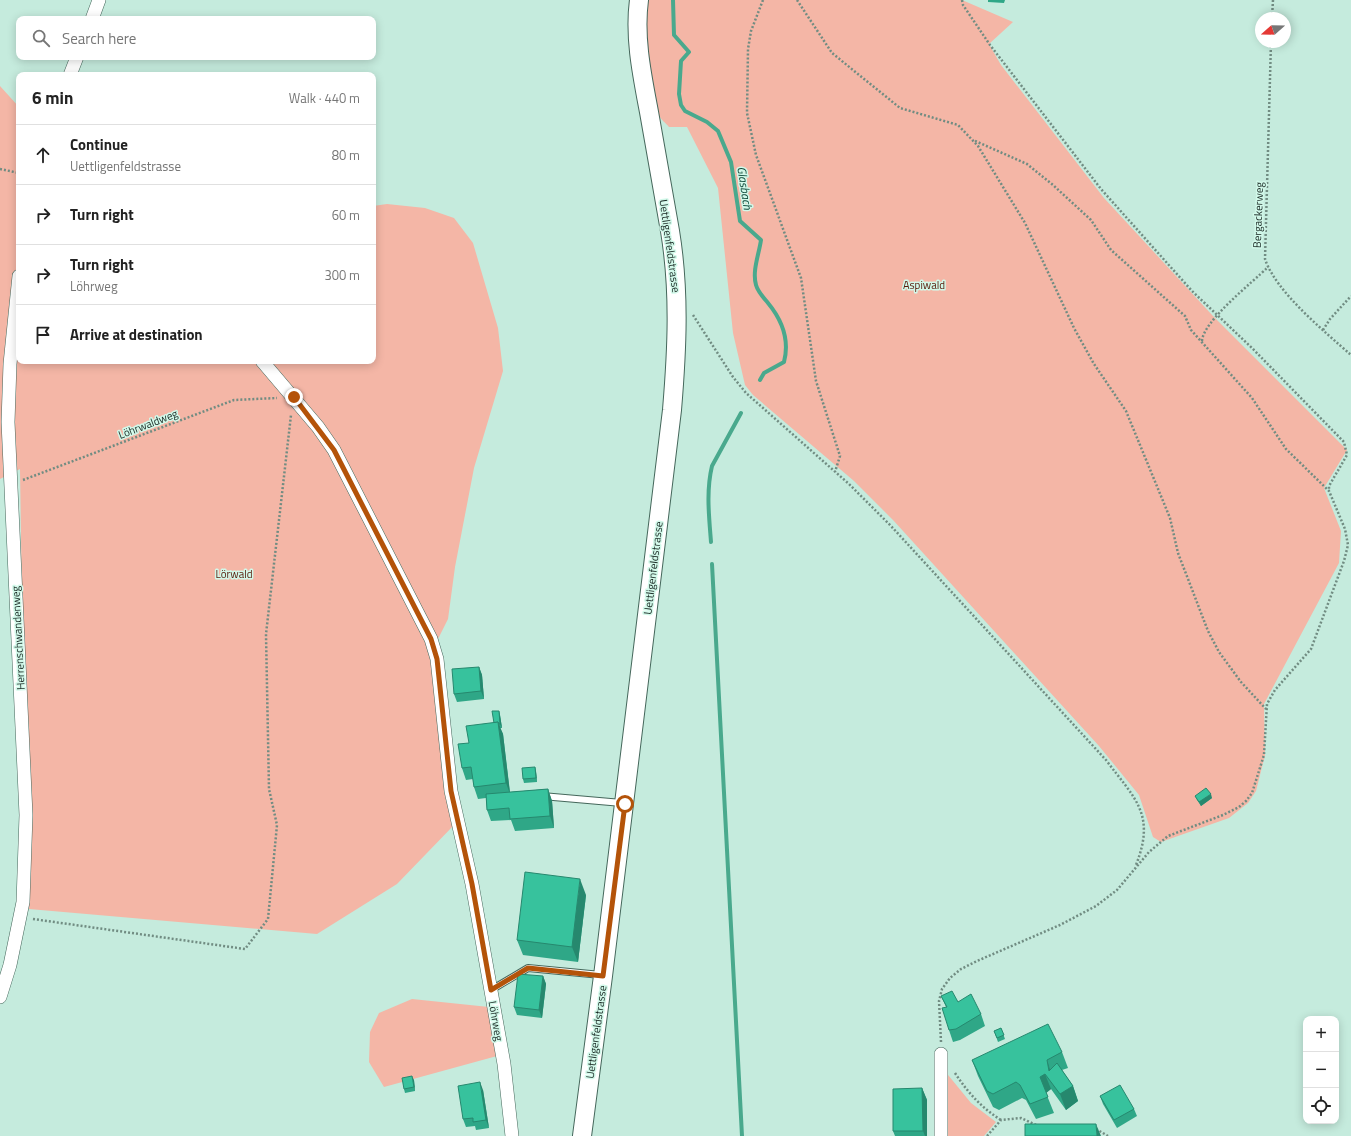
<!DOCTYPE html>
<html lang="en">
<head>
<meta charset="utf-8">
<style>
  body { margin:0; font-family:"Titillium Web",sans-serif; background:#f6f6f6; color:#222 }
  .controls { position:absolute; right:12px; bottom:12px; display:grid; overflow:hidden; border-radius:8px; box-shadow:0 2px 10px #0003 }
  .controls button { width:36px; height:36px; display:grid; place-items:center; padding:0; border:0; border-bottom:1px solid #e0e0e0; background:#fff; color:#222; font:20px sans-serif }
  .compass { position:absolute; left:1255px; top:12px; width:36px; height:36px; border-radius:50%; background:#fff; box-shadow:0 2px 10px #0003; rotate:250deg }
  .stop { position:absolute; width:12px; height:12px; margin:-9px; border:3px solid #b45309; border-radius:50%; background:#fff }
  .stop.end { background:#b45309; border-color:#fff; box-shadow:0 1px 4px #0008 }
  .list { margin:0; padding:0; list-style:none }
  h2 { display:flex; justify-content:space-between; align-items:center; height:52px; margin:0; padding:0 16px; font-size:17px }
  h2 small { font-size:13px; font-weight:400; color:#767676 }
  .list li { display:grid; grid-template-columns:26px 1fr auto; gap:12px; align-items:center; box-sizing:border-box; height:60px; padding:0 16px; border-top:1px solid #e0e0e0 }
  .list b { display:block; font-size:15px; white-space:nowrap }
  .list p { margin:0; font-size:13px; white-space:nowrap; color:#767676 }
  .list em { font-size:13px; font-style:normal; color:#767676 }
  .icon { flex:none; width:22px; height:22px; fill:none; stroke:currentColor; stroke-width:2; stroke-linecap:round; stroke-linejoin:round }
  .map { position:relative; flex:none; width:1351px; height:1136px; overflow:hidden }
  .search { position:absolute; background:#fff; box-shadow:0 2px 10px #0003; left:16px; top:16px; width:360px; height:44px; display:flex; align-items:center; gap:10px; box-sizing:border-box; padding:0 14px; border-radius:8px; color:#767676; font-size:15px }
  .panel { position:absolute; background:#fff; box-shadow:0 2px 10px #0003; left:16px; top:72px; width:360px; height:292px; border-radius:8px }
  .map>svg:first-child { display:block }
  .green { fill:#f4b6a6 }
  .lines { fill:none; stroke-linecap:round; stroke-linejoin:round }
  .stream { stroke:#49a98d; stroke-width:4 }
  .lane-casing { stroke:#45675b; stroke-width:8 }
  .street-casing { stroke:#45675b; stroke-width:14 }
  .secondary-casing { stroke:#45675b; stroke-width:20 }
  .path { stroke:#718c82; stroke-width:2.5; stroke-dasharray:2 2; stroke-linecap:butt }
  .lane { stroke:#fff; stroke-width:6 }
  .street { stroke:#fff; stroke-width:13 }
  .secondary { stroke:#fff; stroke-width:18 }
  .wall { fill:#2fa787 }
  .shaded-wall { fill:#26886e }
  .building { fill:#37c29d; stroke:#26886e }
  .route { stroke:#b45309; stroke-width:5 }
  .labels { text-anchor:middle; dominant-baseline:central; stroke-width:3; stroke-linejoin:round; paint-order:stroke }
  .street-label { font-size:11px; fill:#1a2924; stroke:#d2f9ea }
  .park-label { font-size:11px; fill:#581a0a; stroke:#d2f9ea }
  .water-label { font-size:12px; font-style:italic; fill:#10493a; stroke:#d2f9ea }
</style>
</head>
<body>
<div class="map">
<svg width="1351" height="1136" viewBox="0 0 1351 1136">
  <rect width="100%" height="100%" fill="#c5ebdd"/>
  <g class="green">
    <path d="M647 0H962L1013 22 989 44 1001 65 1104 198 1213 316 1347 450 1324 488 1341 531 1339 563 1264 704 1265 755 1256 791 1248 803 1229 818 1161 842 1153 837 1139 795 1099 746 893 520 854 481 753 395 745 385 733 333 718 188 687 127H669C666 123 661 120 659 115 643 86 646 33 647 0Z"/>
    <path d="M0 86 19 107V361H373V206L387 204 425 208 454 218 473 243 498 328 503 371 474 468 455 567 448 619 437 641 455 824 397 884 317 934 29 909 30 788 23 676 20 469 0 479Z"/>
    <path d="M412 999 489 1007 497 1056 384 1087 369 1062 370 1032 379 1013Z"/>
    <path d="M944 1070 971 1103 996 1122 984 1136H943Z"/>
  </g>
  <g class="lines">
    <g class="stream">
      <path d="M673 0 674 35 689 52 681 61 679 94 681 105 685 111 707 122 718 131 731 162 740 221 761 240C759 254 752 271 756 285 758 292 763 297 768 303 782 320 790 339 784 362L764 373 760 380"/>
      <path d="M711 542C709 516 706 491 712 466L741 413"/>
      <path d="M712 564 742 1136"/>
    </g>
    <defs>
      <g id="lane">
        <path d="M542 796 622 803"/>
        <path d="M491 990 528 968 601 975"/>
      </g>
      <g id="street">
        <path d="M92 19 99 0"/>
        <path d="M70 75 77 57"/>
        <path d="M262 361 318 427 334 450 431 639 437 659 451 791 472 884 504 1064 512 1136"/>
        <path d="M0 997 10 965 23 902 26 815 8 422 10 364 19 276"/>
        <path d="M941 1136V1054"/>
      </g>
      <path id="secondary" d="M582 1136 603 976 672 410C677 350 680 292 670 231 663 191 656 152 649 112 642 75 634 37 639 0"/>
    </defs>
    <use href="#lane" class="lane-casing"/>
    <use href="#street" class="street-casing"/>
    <use href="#secondary" class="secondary-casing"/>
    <g class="path">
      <path d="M763 0 751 31 748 49 747 113 756 155 801 278 816 381 840 456 835 472"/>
      <path d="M797 0 832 53 900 108 958 125 978 146 1025 223 1074 328 1094 364 1126 411 1170 518 1178 553 1208 631 1219 652 1241 682 1266 709"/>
      <path d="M962 0 963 5 990 45 1101 189 1192 291 1252 348 1344 442 1347 455 1329 486V490"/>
      <path d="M1272 18 1273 0"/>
      <path d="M1271 42 1265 259C1276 292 1324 331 1351 355"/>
      <path d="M0 169 19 173"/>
      <path d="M693 315 733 377 746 393 849 484 891 526 1106 760C1135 799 1156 814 1136 865"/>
      <path d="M1323 330 1330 319 1351 296"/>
      <path d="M1202 341C1203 321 1253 282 1268 267"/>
      <path d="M23 480 234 400 277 398"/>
      <path d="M33 919 245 949 268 919 277 825 269 789 266 634 291 415"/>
      <path d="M941 1042 939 1001 942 989 950 978 961 969 977 961 1060 925 1096 906 1117 890 1149 852 1168 836 1223 815 1239 807 1246 801 1252 793 1264 755 1267 704 1275 690 1311 649 1344 561 1348 545 1345 529 1329 491 1286 449 1252 398 1191 330 1185 316 1111 250 1091 220 1053 185 1027 164 973 140"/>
      <path d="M955 1073C968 1093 982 1108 1001 1120"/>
      <path d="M1096 1129 1108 1136"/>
      <path d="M987 1136 1001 1120 1021 1118 1036 1125"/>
    </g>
    <use href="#lane" class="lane"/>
    <use href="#street" class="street"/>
    <use href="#secondary" class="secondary"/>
  </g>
  <g class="wall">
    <path d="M988 0H1005L1004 3 988 2Z"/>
    <path d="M479 667 482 675 484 699 457 702 454 694Z"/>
    <path d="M499 711 500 715 502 728H500L503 734 510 792 548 789 552 801 554 828 515 831 511 820 491 821 487 810 486 798 478 799 474 787 473 779 466 780 462 768 469 743 494 723Z"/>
    <path d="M535 767 536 771 537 782 524 783 523 779Z"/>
    <path d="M1195 796 1212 798 1201 806 1197 800Z"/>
    <path d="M586 895 578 962 523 955 517 940Z"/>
    <path d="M543 976 546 984 542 1018 517 1015 514 1007Z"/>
    <path d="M941 996 958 1002 981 1014 985 1026 960 1040 953 1042 949 1030 946 1007Z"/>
    <path d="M1001 1028 1005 1039 998 1042 994 1031Z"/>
    <path d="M1062 1052 1068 1068 1062 1070 1073 1086 1078 1101 1066 1110 1051 1089 1046 1093 1054 1113 1036 1119 1026 1100 1022 1098 999 1110 993 1107 978 1076 972 1060Z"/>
    <path d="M414 1080 415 1091 405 1093 404 1089Z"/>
    <path d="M922 1088 927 1100V1136H895L893 1131Z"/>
    <path d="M483 1090 489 1128 476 1130 475 1126 466 1127 463 1119Z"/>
    <path d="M1100 1096 1134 1109 1137 1116 1117 1128 1103 1104Z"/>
  </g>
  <g class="shaded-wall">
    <path d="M479 667 482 675 484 699 481 691Z"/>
    <path d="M499 711 500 715 502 728 500 724Z"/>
    <path d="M498 722 503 734 510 794 506 783Z"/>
    <path d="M535 767 536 771 537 782 536 778Z"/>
    <path d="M548 789 552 801 554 828 550 816Z"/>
    <path d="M1211 794 1212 798 1201 806 1199 802Z"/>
    <path d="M580 879 586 895 578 962 572 947Z"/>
    <path d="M543 976 546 984 542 1018 539 1010Z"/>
    <path d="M1047 1060 1052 1076 1054 1087 1049 1071Z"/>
    <path d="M1045 1074 1051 1089 1046 1093 1040 1077Z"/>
    <path d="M412 1076 414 1080 415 1091 414 1087Z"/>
    <path d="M480 1082 483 1090 489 1128 486 1120Z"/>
    <path d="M1073 1086 1078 1101 1066 1110 1060 1094Z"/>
    <path d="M922 1088 927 1100V1136H925L923 1131Z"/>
    <path d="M1096 1124 1101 1136H1097Z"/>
  </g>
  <g class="building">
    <path d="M479 667 481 691 454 694 452 669Z"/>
    <path d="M492 711H499L500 724H499L498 722 494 723Z"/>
    <path d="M498 722 506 783 474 787 471 767 462 768 458 744 469 743 466 726Z"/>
    <path d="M535 767 536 778 523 779 522 768Z"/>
    <path d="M1206 788 1211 794 1199 802 1195 796Z"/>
    <path d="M548 789 550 816 510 819 509 808 487 810 486 794Z"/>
    <path d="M525 872 580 879 572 947 517 940Z"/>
    <path d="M518 974 543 976 539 1010 514 1007Z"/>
    <path d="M952 991 958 1002 971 994 981 1014 956 1029 949 1030 942 1008 947 1007 941 996Z"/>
    <path d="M1048 1024 1062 1052 1047 1060 1049 1071 1057 1063 1073 1086 1060 1094 1045 1074 1040 1077 1048 1097 1030 1104 1020 1085 1016 1082 993 1094 987 1091 972 1060Z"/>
    <path d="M1001 1028 1004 1035 997 1038 994 1031Z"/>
    <path d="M412 1076 414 1087 404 1089 402 1078Z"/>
    <path d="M480 1082 486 1120 473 1122V1118L463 1119 458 1086Z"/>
    <path d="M1120 1085 1134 1109 1114 1120 1100 1096Z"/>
    <path d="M922 1088 923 1131H893V1089Z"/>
    <path d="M1025 1124H1096L1097 1136H1025Z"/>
  </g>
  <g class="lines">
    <path class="route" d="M294 397 334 450 431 639 437 659 451 791 472 884 491 990 528 968 603 976 625 804"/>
  </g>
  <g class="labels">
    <g class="street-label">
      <text transform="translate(1258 215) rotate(-88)">Bergackerweg</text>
      <text transform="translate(670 246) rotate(82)">Uettligenfeldstrasse</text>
      <text transform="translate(148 424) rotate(-21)">Löhrwaldweg</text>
      <text transform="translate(653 568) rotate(-83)">Uettligenfeldstrasse</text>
      <text transform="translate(18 638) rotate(-93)">Herrenschwandenweg</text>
      <text transform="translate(496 1021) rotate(80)">Löhrweg</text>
      <text transform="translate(596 1032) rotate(-82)">Uettligenfeldstrasse</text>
    </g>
    <g class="park-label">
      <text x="924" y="285">Aspiwald</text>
      <text x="234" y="574">Lörwald</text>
    </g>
    <g class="water-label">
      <text transform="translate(745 188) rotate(81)">Glasbach</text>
    </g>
  </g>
</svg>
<div class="controls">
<button>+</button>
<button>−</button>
<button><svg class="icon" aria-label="locate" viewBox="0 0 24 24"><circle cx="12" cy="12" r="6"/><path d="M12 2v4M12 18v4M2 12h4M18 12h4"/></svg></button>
</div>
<svg class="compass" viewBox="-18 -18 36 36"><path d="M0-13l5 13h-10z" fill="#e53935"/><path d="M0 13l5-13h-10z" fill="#767676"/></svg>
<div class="stop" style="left:625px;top:804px"></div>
<div class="stop end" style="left:294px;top:397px"></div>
<div class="search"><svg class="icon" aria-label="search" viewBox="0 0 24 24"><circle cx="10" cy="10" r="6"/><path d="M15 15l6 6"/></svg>Search here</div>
<section class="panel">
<h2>6 min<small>Walk · 440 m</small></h2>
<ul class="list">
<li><svg class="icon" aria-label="ahead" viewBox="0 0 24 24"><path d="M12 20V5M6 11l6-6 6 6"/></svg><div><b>Continue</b><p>Uettligenfeldstrasse</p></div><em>80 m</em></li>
<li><svg class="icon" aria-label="right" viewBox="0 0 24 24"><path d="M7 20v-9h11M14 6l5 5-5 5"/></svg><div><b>Turn right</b></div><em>60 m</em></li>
<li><svg class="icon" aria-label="right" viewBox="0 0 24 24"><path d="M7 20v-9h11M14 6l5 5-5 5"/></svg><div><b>Turn right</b><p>Löhrweg</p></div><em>300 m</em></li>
<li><svg class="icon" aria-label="arrive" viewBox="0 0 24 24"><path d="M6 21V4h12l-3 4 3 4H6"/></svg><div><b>Arrive at destination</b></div></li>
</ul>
</section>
</div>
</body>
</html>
